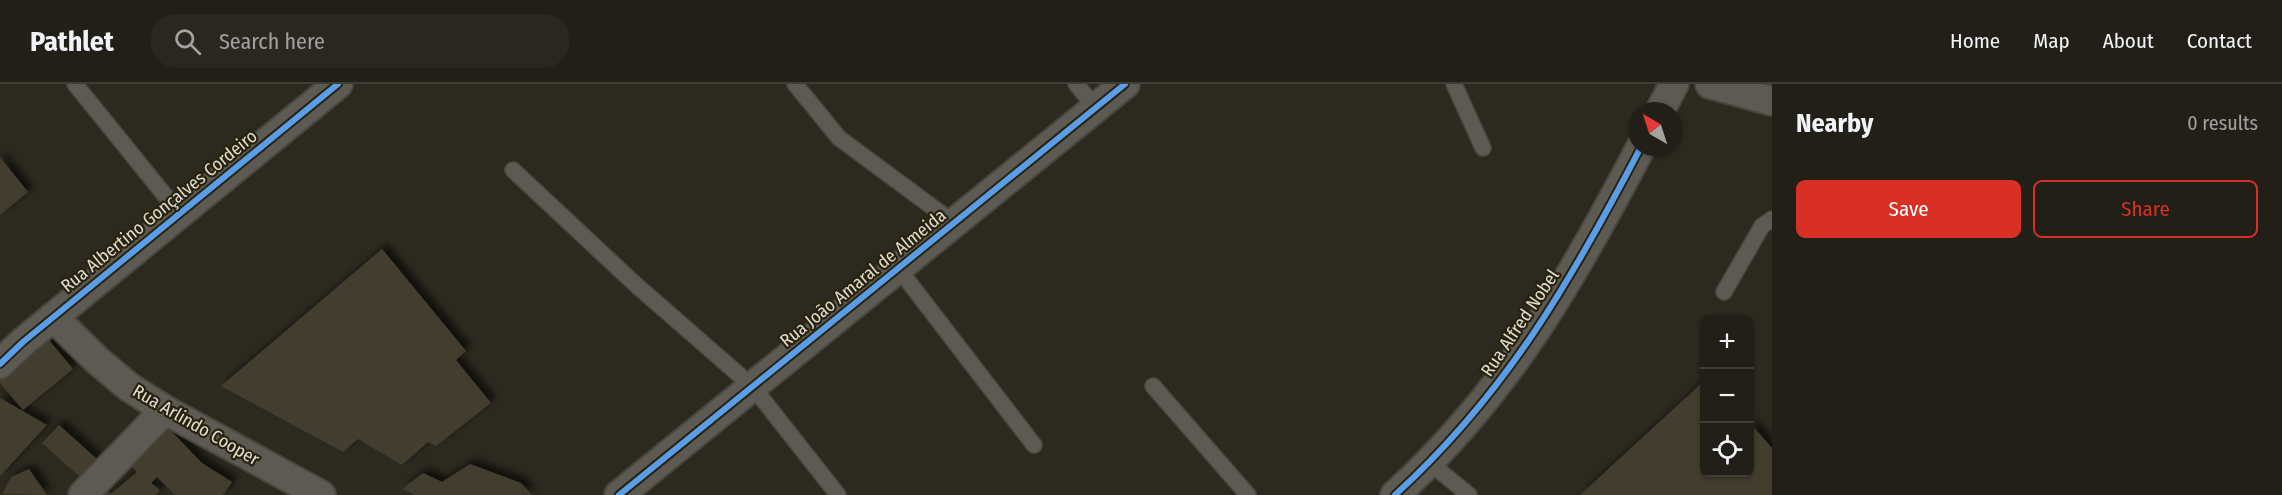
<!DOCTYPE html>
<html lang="en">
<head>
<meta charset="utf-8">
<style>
  body { margin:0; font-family:"Fira Sans Condensed",sans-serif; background:#292720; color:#f1f3f6 }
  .controls { position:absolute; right:18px; bottom:18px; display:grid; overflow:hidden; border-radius:9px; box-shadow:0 2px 4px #0004 }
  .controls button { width:54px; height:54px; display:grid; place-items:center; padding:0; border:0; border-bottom:2px solid #3e3d36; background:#211f17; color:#f1f3f6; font:30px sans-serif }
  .compass { position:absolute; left:1628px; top:18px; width:54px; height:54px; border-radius:50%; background:#211f17; box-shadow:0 2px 4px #0004; rotate:321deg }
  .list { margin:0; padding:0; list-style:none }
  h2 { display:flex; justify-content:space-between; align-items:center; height:78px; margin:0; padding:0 24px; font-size:26px }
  h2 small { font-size:20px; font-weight:400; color:#a2a2a1 }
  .actions { display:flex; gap:12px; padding:18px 24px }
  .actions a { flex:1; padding:14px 0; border:2px solid #d93025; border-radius:9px; text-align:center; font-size:21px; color:#d93025 }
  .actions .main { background:#d93025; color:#fff }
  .icon { flex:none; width:33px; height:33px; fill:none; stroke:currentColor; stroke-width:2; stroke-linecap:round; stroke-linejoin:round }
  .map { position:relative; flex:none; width:1772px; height:411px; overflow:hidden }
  header { display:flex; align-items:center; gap:36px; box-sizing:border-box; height:84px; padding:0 30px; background:#211f17; border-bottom:2px solid #3e3d36 }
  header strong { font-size:28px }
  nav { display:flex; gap:33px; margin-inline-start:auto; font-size:21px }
  .search { width:420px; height:54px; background:#292720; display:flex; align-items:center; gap:15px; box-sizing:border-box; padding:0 21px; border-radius:33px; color:#a2a2a1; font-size:22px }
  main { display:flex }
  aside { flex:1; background:#211f17 }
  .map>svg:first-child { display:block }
  .building { fill:#423e2f; filter:url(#shadow) }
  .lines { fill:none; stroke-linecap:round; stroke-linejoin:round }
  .lane-casing { stroke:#49453d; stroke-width:18 }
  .street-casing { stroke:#49453d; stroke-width:32 }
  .lane { stroke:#5c5a52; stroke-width:15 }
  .street { stroke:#5c5a52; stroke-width:28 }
  .cycleway-casing { stroke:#28220f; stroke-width:10 }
  .cycleway { stroke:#5a9eea; stroke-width:6 }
  .labels { text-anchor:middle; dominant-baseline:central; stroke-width:4.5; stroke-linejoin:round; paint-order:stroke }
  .street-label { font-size:18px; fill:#e0dcd0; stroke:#28220f }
</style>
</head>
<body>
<header>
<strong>Pathlet</strong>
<div class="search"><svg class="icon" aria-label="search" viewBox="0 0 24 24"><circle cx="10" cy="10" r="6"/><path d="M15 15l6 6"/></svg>Search here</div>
<nav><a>Home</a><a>Map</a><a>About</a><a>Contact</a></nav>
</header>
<main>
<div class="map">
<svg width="1772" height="411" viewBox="0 0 1772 411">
  <defs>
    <filter id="shadow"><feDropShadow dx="5.5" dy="-5.5" stdDeviation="3" flood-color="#0009"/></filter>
  </defs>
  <rect width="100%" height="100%" fill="#2c291f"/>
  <g class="building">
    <path d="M0 73 28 108 0 131Z"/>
    <path d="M382 165 466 267 456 276 491 319 436 362 428 358 402 381 358 355 343 368 221 302Z"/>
    <path d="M48 255 73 285 23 326 0 299V295Z"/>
    <path d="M1704 297V388H1750V339L1772 364V411H1580Z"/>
    <path d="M0 314 47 341 0 392Z"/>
    <path d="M59 341 97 375 80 393 42 359Z"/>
    <path d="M168 344 202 379 232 398 223 411H175L157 393 151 399 160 406 156 411H99L104 405 111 410 137 388 128 379 153 355Z"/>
    <path d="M470 380 521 399 532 411H415L402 405 423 389 442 398Z"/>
    <path d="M29 385 47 411 2 410 11 393Z"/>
  </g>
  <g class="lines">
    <defs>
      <g id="lane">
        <path d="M75 0 180 130"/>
        <path d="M795 0 839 54 954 139"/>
        <path d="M1076 0 1096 24"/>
        <path d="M1454 0 1483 64"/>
        <path d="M513 86 635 200 753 303 838 411"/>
        <path d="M898 184 1034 361"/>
        <path d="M1724 208 1762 142 1772 135"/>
        <path d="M1153 302 1248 411"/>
        <path d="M1430 379 1469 411"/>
      </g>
      <g id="street">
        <path d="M1710 0 1772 17"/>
        <path d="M1660 27 1674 0"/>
        <path d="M53 233 98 277 129 303 165 326 321 411"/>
        <path d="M0 280 23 258 338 0"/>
        <path d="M83 411 165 326"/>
        <path d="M619 411 1125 0"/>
        <path d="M1395 411C1507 309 1572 195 1641 63"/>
      </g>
    </defs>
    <use href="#lane" class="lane-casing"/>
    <use href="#street" class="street-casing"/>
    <use href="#lane" class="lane"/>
    <use href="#street" class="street"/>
    <defs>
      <g id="cycleway">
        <path d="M0 280 23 258 338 0"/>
        <path d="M619 411 1125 0"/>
        <path d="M1395 411C1507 309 1572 195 1641 63"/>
      </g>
    </defs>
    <use href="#cycleway" class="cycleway-casing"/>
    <use href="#cycleway" class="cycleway"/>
  </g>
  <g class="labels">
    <g class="street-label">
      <text transform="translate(159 127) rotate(-39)">Rua Albertino Gonçalves Cordeiro</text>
      <text transform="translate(863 194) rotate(-39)">Rua João Amaral de Almeida</text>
      <text transform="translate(1520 239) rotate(-56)">Rua Alfred Nobel</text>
      <text transform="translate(196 341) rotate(30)">Rua Arlindo Cooper</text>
    </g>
  </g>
</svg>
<div class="controls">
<button>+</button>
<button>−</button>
<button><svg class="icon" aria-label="locate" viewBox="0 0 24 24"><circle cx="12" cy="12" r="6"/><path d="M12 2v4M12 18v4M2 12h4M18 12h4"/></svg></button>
</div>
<svg class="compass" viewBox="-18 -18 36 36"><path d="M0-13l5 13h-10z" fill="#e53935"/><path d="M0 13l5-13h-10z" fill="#a2a2a1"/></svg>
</div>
<aside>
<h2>Nearby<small>0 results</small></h2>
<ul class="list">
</ul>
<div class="actions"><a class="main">Save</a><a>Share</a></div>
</aside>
</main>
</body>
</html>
